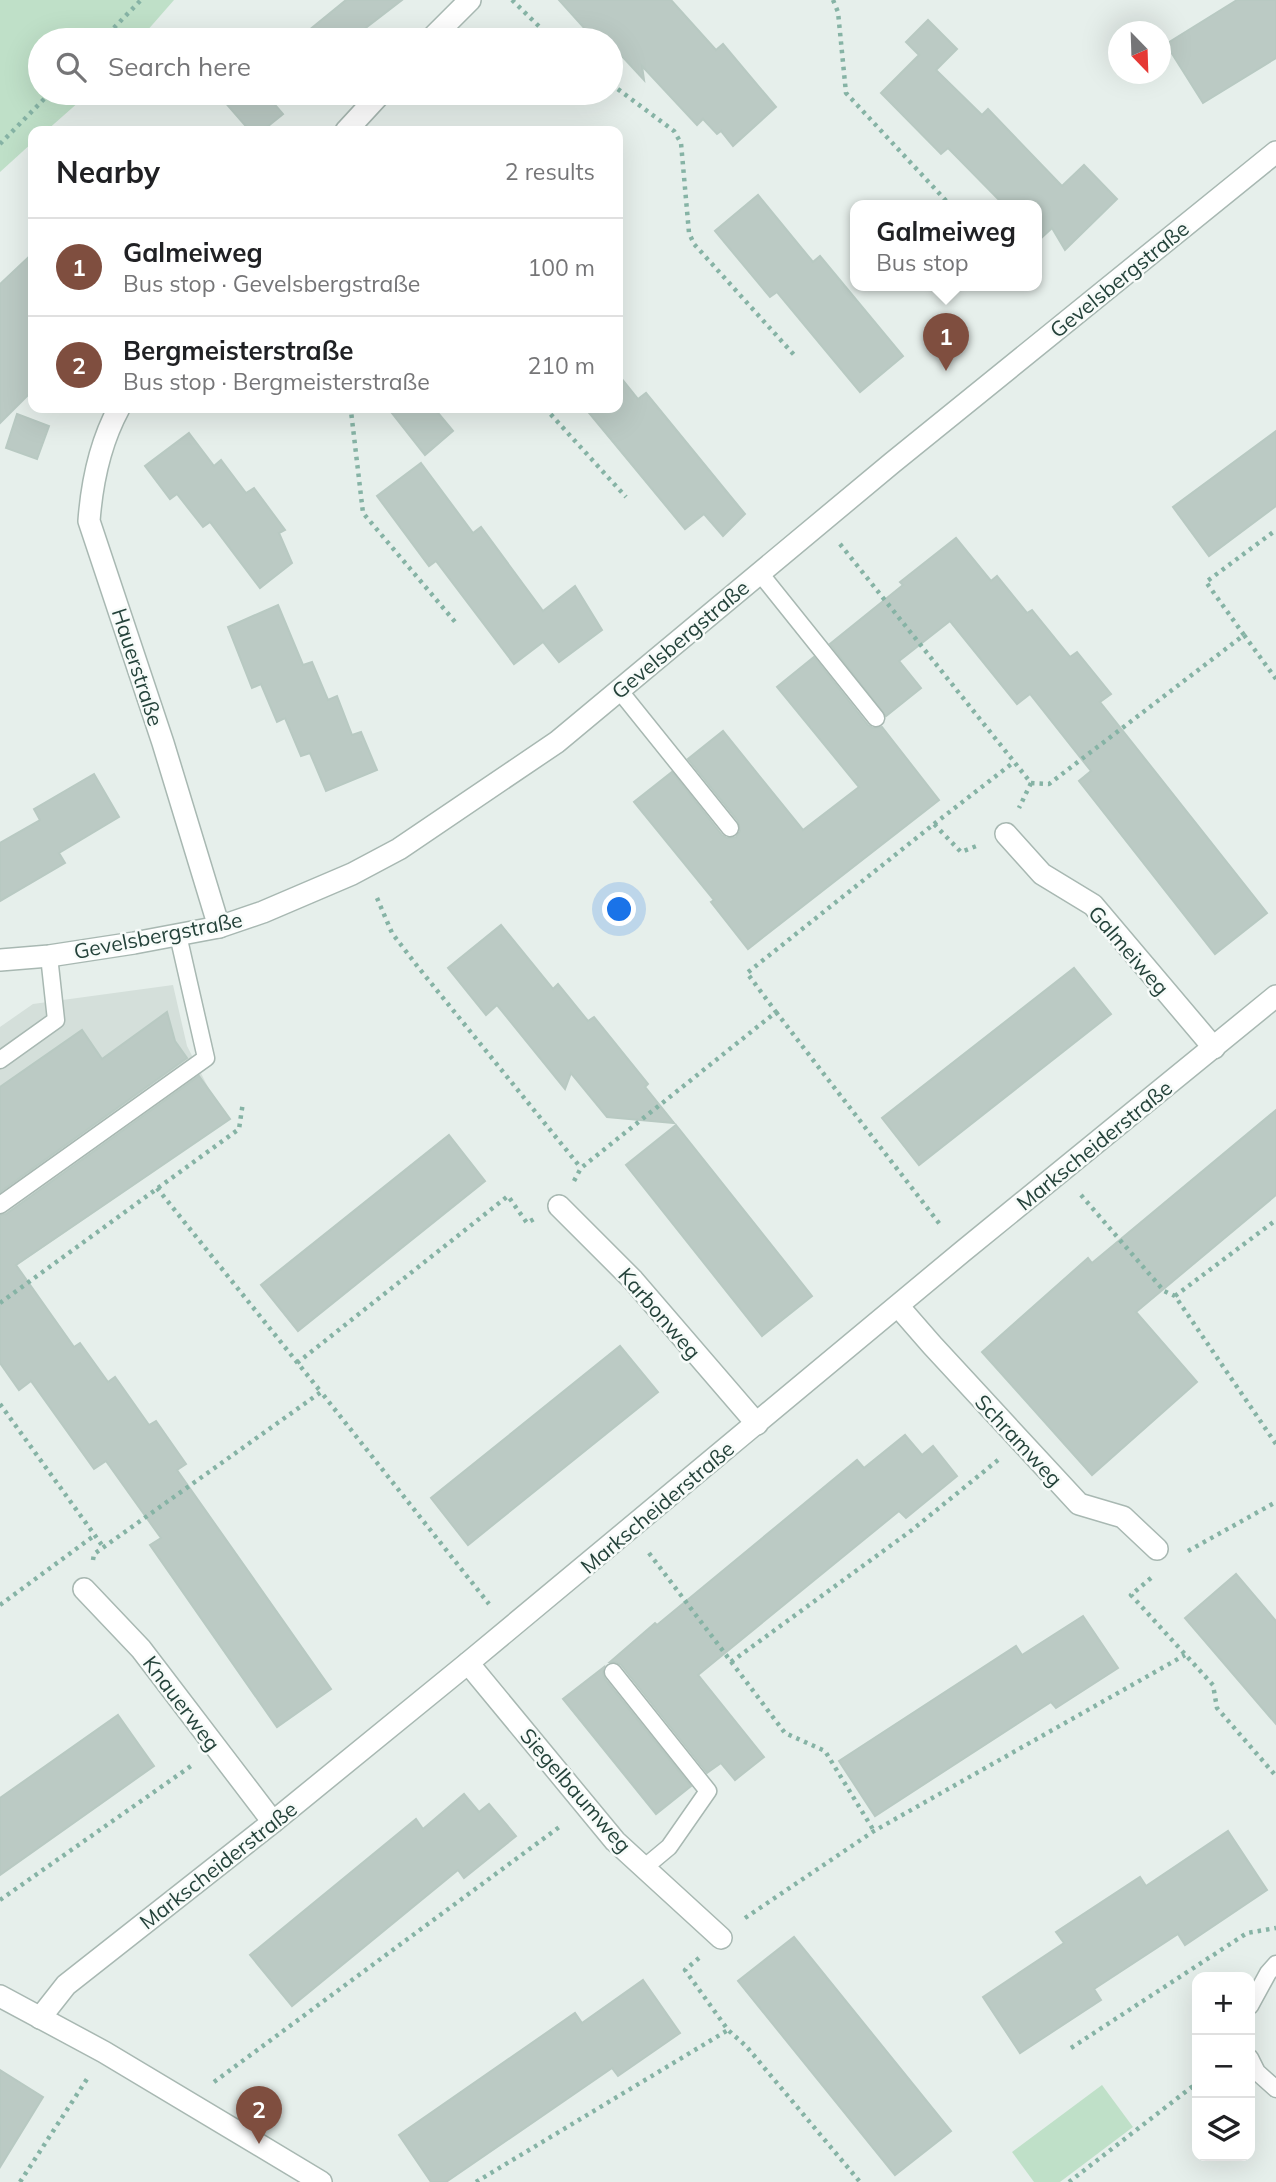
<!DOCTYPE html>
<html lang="en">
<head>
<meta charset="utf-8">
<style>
  body { margin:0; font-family:Mulish,sans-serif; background:#f6f6f6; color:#202124 }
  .controls { position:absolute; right:21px; bottom:21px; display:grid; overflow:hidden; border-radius:14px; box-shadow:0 7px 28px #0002 }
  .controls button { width:63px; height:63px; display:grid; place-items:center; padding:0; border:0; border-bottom:2px solid #e0e0e0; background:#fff; color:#202124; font:35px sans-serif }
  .compass { position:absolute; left:1108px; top:21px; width:63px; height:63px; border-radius:50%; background:#fff; box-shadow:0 7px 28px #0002; rotate:157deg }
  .you { position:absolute; left:620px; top:910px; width:24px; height:24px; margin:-18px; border:5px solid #fff; border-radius:50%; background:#1a73e8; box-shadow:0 0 0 10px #1a73e833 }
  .badge { display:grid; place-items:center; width:46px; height:46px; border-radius:50%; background:#7f4e3f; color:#fff; font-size:23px; font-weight:700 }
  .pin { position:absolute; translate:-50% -58px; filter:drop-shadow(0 2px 4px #0008) }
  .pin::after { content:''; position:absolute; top:37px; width:24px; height:21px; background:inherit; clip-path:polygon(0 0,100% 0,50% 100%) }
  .popup { position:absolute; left:850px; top:200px; width:192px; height:91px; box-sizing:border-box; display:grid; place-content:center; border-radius:14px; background:#fff; filter:drop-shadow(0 2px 5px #0005); font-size:23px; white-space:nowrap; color:#757577 }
  .popup b { font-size:26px; color:#202124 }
  .popup::after { content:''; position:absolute; left:50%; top:100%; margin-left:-14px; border:14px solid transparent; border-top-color:#fff }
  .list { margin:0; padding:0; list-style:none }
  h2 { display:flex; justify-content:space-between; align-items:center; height:91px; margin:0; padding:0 28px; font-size:30px }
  h2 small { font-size:23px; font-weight:400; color:#757577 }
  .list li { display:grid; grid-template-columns:46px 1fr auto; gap:21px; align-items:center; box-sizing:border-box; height:98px; padding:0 28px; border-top:2px solid #e0e0e0 }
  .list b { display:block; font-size:26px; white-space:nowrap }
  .list p { margin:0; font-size:23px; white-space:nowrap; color:#757577 }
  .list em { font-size:23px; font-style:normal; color:#757577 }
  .icon { flex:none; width:38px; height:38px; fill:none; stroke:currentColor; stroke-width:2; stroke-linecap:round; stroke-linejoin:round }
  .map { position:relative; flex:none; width:1276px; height:2182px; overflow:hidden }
  .search { position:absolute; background:#fff; box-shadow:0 7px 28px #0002; left:28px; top:28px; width:595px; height:77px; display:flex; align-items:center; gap:18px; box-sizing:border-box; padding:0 24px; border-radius:38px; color:#757577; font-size:26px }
  .panel { position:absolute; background:#fff; box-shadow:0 7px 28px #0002; left:28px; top:126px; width:595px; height:287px; border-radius:14px }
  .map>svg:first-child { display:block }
  .built { fill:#d4dfda }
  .green { fill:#bfe0c8 }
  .building { fill:#bbcac4; stroke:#b8c9c2; stroke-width:2 }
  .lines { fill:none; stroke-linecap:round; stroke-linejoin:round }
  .lane-casing { stroke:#a8b8b2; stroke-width:19 }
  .street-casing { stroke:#a8b8b2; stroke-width:24 }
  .path { stroke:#86b3a5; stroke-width:4.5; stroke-dasharray:3.5 5; stroke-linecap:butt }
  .lane { stroke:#fff; stroke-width:16 }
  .street { stroke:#fff; stroke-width:21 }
  .labels { text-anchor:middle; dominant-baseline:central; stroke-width:5; stroke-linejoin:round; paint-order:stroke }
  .street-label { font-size:21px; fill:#24423a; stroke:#f7fbf9 }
</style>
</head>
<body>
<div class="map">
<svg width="1276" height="2182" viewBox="0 0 1276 2182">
  <rect width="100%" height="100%" fill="#e6efeb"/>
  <path class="built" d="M173 985 187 1046 209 1089 230 1119 0 1277V1027L33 1004Z"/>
  <g class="green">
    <path d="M0 0H174L139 40H40V93H89L46 131H33V142L0 172Z"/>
    <path d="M1102 2085 1133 2127 1060 2182H1034L1012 2152Z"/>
  </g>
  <g class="building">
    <path d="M346 0H402L350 40H297Z"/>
    <path d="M559 0H671L716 50 723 44 776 107 733 146 721 131 717 134 703 119 697 125 642 66 644 80 620 54 613 60 611 57V40H595Z"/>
    <path d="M1237 0H1276V58L1203 103 1166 44Z"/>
    <path d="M928 20 957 49 936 70 982 115 988 109 1062 186 1084 165 1117 199 1065 250 1052 228 1037 242V205H1004L948 148 941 154 881 93 919 55 906 42Z"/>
    <path d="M217 93H265L283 114 262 131H250Z"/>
    <path d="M758 195 813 262 820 256 903 356 860 392 777 292 770 297 715 231Z"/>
    <path d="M33 253V390L0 423V284Z"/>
    <path d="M618 374 638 399 646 393 745 514 723 536 704 514 685 529 585 408H618Z"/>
    <path d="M388 408H434L453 431 425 455Z"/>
    <path d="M17 414 49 426 37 459 6 448Z"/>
    <path d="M1276 431V506L1209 556 1173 507Z"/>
    <path d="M189 433 214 466 221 460 246 493 254 488 285 530 279 533 292 563 260 588 210 522 203 527 177 494 170 499 145 466Z"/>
    <path d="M421 463 473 533 481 527 543 611 575 586 602 630 559 662 543 642 514 664 436 561 429 566 377 496Z"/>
    <path d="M956 538 991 581 997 576 1027 613 1032 610 1070 657 1077 652 1111 694 1100 702 1267 913 1215 954 1079 781 1091 771 1030 694 1017 704 950 621 899 661 921 688 886 716 830 644 903 585 900 582Z"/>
    <path d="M278 605 303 665 312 662 328 700 337 696 352 735 361 732 377 770 326 791 310 753 301 756 285 718 277 722 261 684 252 688 228 627Z"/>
    <path d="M814 657 868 725 873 728 882 727 939 800 748 949 711 902 714 900 634 802 672 772 722 835 727 838 736 837 740 831 738 821 688 759 723 731 803 830 859 787 777 687Z"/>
    <path d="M94 774 119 817 59 853 65 863 0 901V843L40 820 34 809Z"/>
    <path d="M501 925 553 989 558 984 588 1021 594 1017 648 1084 645 1087 674 1123 607 1117 571 1073 565 1089 497 1005 486 1015 448 968Z"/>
    <path d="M1074 968 1111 1014 919 1165 882 1118Z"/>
    <path d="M167 1012 175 1041 187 1058 0 1192V1087L82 1030 102 1059Z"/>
    <path d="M199 1076 230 1119 16 1265 74 1347 80 1343 108 1382 115 1377 149 1425 156 1421 186 1464 177 1470 331 1689 277 1727 150 1545 161 1538 106 1461 94 1469 31 1381 19 1390 0 1363V1215L6 1214Z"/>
    <path d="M1276 1110V1195L1136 1312 1197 1382 1092 1475 982 1352 1088 1258 1092 1263Z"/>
    <path d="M676 1125 812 1296 762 1336 626 1165Z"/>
    <path d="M449 1135 485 1181 298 1331 261 1285Z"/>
    <path d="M620 1346 658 1392 468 1545 431 1498Z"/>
    <path d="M905 1435 922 1455 933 1446 957 1476 906 1518 899 1511 698 1675 764 1757 735 1780 721 1763 707 1773 621 1665 616 1662H610L655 1623 657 1625 857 1460 864 1468Z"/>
    <path d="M1236 1574 1276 1621V1724L1185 1618Z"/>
    <path d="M1083 1616 1118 1668 1056 1708 1051 1702 875 1816 839 1761 1016 1646 1022 1655Z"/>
    <path d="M604 1667 603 1673 605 1679 691 1786 656 1814 563 1699Z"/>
    <path d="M118 1715 154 1766 0 1875V1798Z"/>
    <path d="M464 1794 479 1812 489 1804 516 1836 464 1878 458 1870 292 2006 250 1955 416 1819 423 1829Z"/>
    <path d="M1228 1831 1267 1890 1185 1945 1178 1934 1094 1989 1101 2000 1020 2053 983 1997 1064 1943 1056 1932 1140 1877 1146 1886Z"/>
    <path d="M794 1937 951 2131 895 2175 738 1981Z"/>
    <path d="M643 1980 680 2033 618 2076 612 2068 446 2182H431L399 2135 575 2013 582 2023Z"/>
    <path d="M0 2070 43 2097 0 2167Z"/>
  </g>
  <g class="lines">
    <defs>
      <g id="lane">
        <path d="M759 572 876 718"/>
        <path d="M619 690 730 828"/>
        <path d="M0 1060 56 1020 49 956"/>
        <path d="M0 1205 206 1058 178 935"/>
        <path d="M613 1672 708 1791 669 1847 645 1867"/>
        <path d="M1250 2006 1268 1973 1276 1964"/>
        <path d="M1250 2058 1257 2072 1276 2089"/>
      </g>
      <g id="street">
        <path d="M430 40 470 0"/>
        <path d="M346 131 381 93"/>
        <path d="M119 408C100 443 92 481 89 521L163 743 219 927"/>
        <path d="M1006 834 1042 874 1093 905 1214 1048"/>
        <path d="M0 960 49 956 134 943 219 927 263 912 352 874 399 849 557 742 892 463 1276 152"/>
        <path d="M559 1206 633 1280 757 1424"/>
        <path d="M898 1306 932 1345 1079 1504 1123 1517 1157 1549"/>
        <path d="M84 1589 141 1649 273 1822"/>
        <path d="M468 1663 615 1841 721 1938"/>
        <path d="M0 1996 104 2052 321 2182"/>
        <path d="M40 2018 66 1985 273 1822 468 1663 962 1252 1276 996"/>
      </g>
    </defs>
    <use href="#lane" class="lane-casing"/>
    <use href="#street" class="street-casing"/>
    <g class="path">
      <path d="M512 0 553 40"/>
      <path d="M833 0 838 12 846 93 950 205"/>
      <path d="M102 40 141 0"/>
      <path d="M611 84 674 131 681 143 689 233 694 244 796 357"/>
      <path d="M0 144 50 93"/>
      <path d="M347 408 351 411 363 513 456 623"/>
      <path d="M545 408 626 497"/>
      <path d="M840 544 1031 783 1019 808"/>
      <path d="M1244 635 1206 582 1276 530"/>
      <path d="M1031 783 1049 784 1244 635 1276 679"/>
      <path d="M934 824 1014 762"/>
      <path d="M377 898 392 933 418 967 581 1168"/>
      <path d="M776 1012 942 1227"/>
      <path d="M574 1181 581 1168 776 1012 747 973 934 824 961 852 979 845"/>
      <path d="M157 1188 321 1392"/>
      <path d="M1081 1195 1164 1291 1175 1296 1276 1444"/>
      <path d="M1175 1296 1276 1220"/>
      <path d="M0 1303 239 1129 243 1102"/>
      <path d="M297 1363 508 1196 527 1223 534 1219"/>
      <path d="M0 1404 104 1548"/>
      <path d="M1188 1551 1276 1502"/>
      <path d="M649 1553 785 1733 825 1751 874 1831"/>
      <path d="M93 1560 94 1554 321 1392 489 1604"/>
      <path d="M1151 1578 1131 1595 1213 1685 1217 1708 1276 1776"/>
      <path d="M0 1605 95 1535"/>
      <path d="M731 1662 912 1530 998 1460"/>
      <path d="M0 1900 191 1766"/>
      <path d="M745 1918 874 1831 1185 1655"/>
      <path d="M699 1958 685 1970 728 2030 746 2046 860 2182"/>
      <path d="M1071 2048 1247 1933 1276 1928"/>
      <path d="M214 2082 562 1825"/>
      <path d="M20 2182 87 2079"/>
      <path d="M476 2182 728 2030"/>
      <path d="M1069 2182 1197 2083"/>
    </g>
    <use href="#lane" class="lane"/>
    <use href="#street" class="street"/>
  </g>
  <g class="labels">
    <g class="street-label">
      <text transform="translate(1119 279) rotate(-39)">Gevelsbergstraße</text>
      <text transform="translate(680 639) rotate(-40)">Gevelsbergstraße</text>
      <text transform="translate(138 667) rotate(72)">Hauerstraße</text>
      <text transform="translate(158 935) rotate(-11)">Gevelsbergstraße</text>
      <text transform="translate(1129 950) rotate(49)">Galmeiweg</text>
      <text transform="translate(1094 1145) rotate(-39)">Markscheiderstraße</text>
      <text transform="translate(660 1313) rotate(49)">Karbonweg</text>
      <text transform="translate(1019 1440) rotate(47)">Schramweg</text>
      <text transform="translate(657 1507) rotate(-40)">Markscheiderstraße</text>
      <text transform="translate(182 1703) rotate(53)">Knauerweg</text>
      <text transform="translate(576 1790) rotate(49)">Siegelbaumweg</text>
      <text transform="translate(218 1865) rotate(-38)">Markscheiderstraße</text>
    </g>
  </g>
</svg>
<div class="controls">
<button>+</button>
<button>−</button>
<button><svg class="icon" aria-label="layers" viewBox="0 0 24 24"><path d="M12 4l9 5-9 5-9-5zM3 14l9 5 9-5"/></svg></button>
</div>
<svg class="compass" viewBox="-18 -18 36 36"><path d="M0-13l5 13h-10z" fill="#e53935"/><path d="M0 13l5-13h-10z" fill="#757577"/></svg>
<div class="you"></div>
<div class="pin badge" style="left:946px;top:371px">1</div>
<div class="popup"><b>Galmeiweg</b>Bus stop</div>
<div class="pin badge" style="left:259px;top:2144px">2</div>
<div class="search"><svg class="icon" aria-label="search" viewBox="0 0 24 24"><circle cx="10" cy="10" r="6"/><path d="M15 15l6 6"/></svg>Search here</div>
<section class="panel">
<h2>Nearby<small>2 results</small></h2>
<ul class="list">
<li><span class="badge">1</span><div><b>Galmeiweg</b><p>Bus stop · Gevelsbergstraße</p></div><em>100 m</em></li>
<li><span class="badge">2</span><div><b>Bergmeisterstraße</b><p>Bus stop · Bergmeisterstraße</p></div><em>210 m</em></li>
</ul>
</section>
</div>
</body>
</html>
